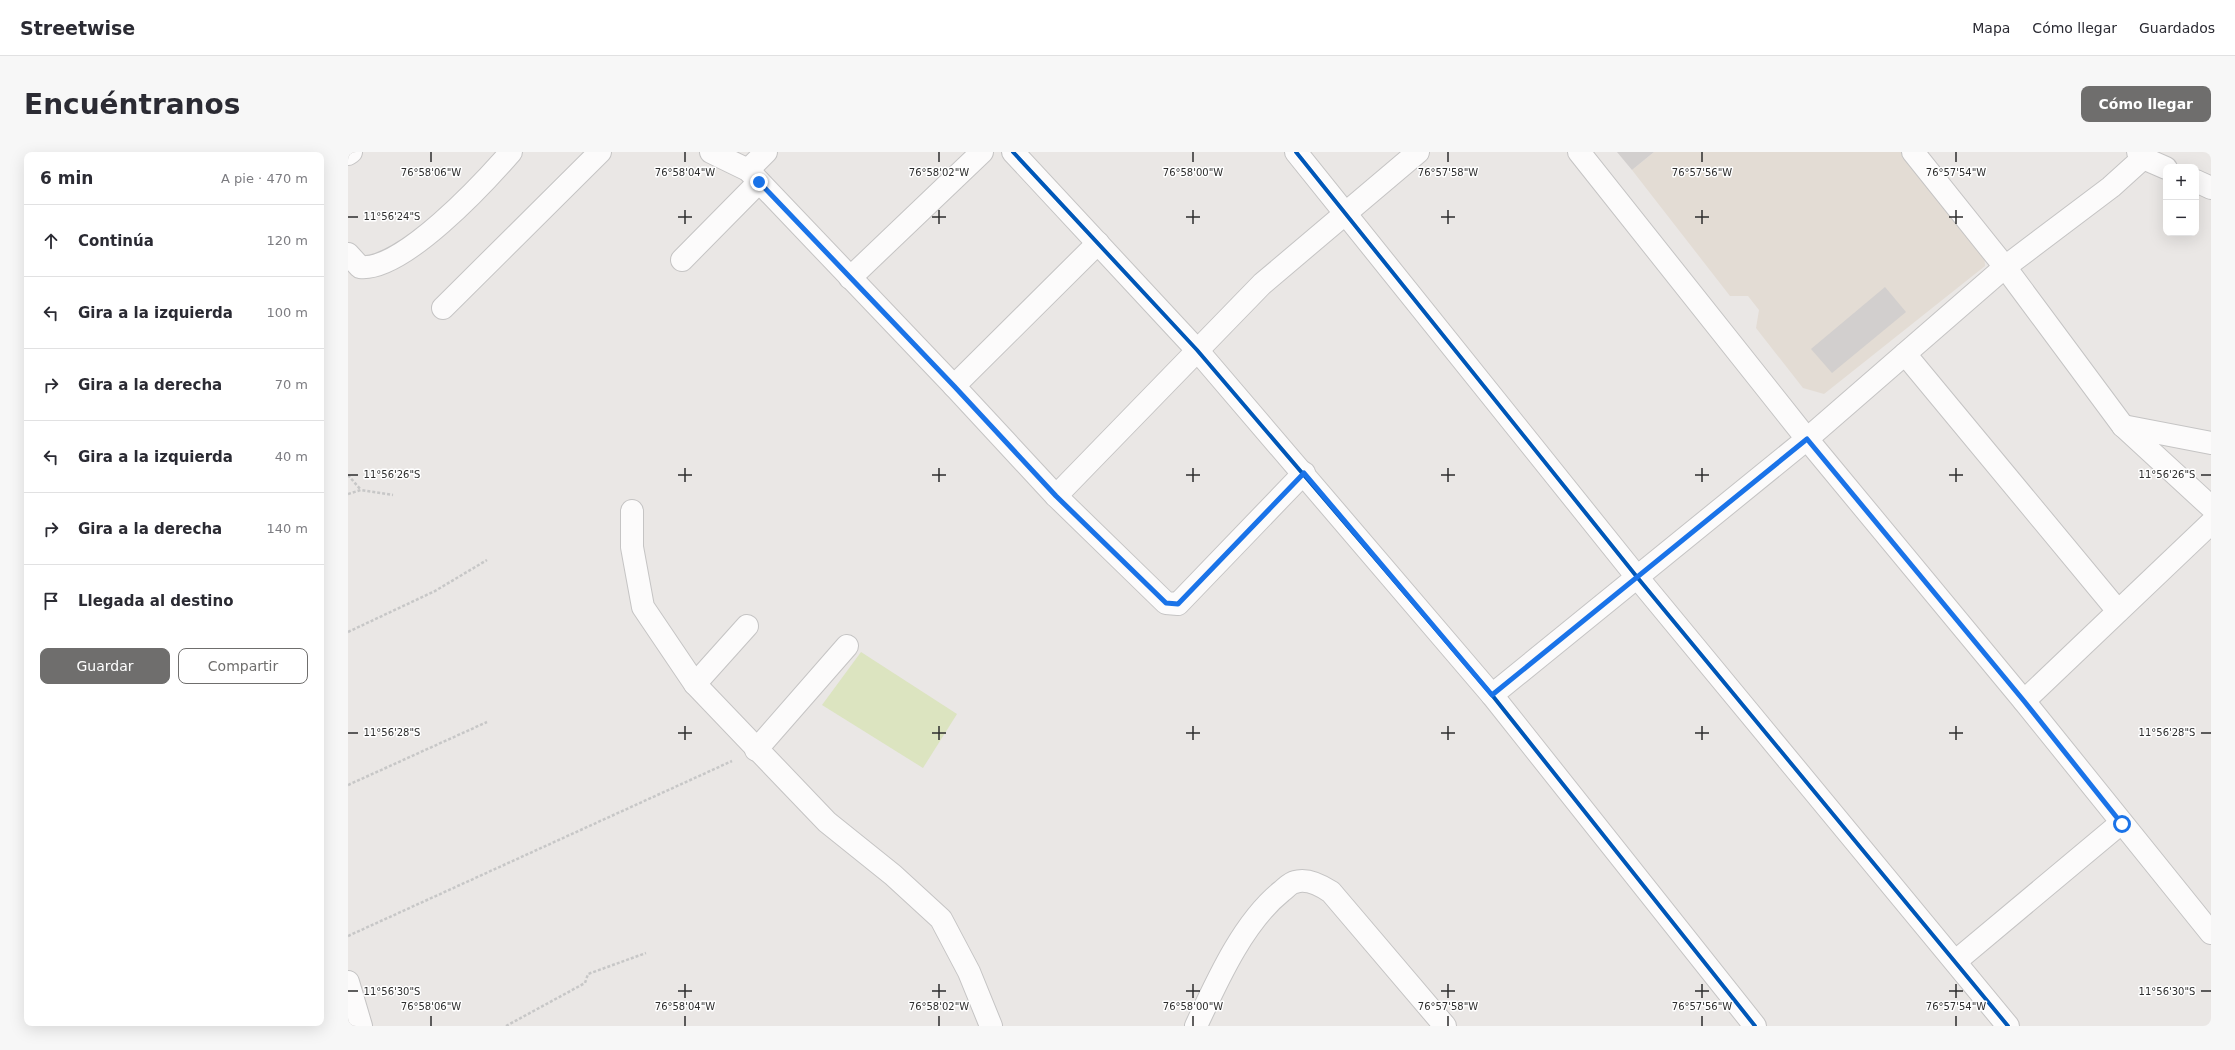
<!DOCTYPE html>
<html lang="es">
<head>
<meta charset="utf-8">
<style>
  body { margin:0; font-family:"DejaVu Sans",sans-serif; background:#f7f7f7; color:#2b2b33 }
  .controls { position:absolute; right:12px; top:12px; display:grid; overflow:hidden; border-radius:8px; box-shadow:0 4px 16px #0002 }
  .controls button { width:36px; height:36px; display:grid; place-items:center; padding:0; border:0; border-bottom:1px solid #e1e1e2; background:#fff; color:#2b2b33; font:20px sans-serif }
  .stop { position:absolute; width:12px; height:12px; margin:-9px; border:3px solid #1a73e8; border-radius:50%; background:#fff }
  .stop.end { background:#1a73e8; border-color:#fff; box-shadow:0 1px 4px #0008 }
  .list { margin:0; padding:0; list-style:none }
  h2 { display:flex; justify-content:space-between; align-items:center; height:52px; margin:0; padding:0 16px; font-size:17px }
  h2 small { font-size:13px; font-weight:400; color:#7c7c81 }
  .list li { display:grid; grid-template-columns:26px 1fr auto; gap:12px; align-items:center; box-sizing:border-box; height:72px; padding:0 16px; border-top:1px solid #e1e1e2 }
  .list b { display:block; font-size:15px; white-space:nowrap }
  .list em { font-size:13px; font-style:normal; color:#7c7c81 }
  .actions { display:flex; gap:8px; padding:12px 16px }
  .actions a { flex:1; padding:9px 0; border:1px solid #6f6e6d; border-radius:8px; text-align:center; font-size:14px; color:#6f6e6d }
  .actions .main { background:#6f6e6d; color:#fff }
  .icon { flex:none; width:22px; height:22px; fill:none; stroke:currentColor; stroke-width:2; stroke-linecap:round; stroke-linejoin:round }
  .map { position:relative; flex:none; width:1863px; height:874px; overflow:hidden; border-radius:8px }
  header { display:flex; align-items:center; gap:24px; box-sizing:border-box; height:56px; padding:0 20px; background:#fff; border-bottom:1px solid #e1e1e2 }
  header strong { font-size:19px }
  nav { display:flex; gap:22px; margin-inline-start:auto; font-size:14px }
  .intro { display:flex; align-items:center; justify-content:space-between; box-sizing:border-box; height:96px; padding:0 24px }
  h1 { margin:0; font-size:28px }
  .button { padding:10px 18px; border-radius:8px; background:#6f6e6d; color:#fff; font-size:14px; font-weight:700 }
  main { display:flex; gap:24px; padding:0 24px }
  aside { flex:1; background:#fff; border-radius:8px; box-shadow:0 4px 16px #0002 }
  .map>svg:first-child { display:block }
  .education { fill:#e3dcd4 }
  .pitch { fill:#dce4c0 }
  .building { fill:#d2cfce }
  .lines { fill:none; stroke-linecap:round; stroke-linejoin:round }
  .minor-casing { stroke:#c5c4c4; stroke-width:24 }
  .tertiary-casing { stroke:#c5c4c4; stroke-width:24 }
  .path { stroke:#c7c7c7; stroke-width:2.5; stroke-dasharray:3 2; stroke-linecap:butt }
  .minor { stroke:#fcfbfb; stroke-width:22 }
  .tertiary { stroke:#fcfbfb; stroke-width:22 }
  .cycleway-casing { stroke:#fff; stroke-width:6 }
  .cycleway { stroke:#0057b8; stroke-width:4 }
  .route { stroke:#1a73e8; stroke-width:5 }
  .ticks { fill:none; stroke:#2d2d2d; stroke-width:1.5 }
  .ticks-label { font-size:10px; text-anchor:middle; fill:#2d2d2d; stroke:#fff; stroke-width:3; stroke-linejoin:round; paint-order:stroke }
</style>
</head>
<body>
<header>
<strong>Streetwise</strong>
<nav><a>Mapa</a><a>Cómo llegar</a><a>Guardados</a></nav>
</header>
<div class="intro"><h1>Encuéntranos</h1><a class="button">Cómo llegar</a></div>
<main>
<aside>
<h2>6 min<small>A pie · 470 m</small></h2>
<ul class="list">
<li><svg class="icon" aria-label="ahead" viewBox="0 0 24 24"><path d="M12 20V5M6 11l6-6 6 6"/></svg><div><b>Continúa</b></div><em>120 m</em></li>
<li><svg class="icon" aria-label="left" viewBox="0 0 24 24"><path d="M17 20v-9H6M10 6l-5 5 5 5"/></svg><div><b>Gira a la izquierda</b></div><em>100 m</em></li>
<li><svg class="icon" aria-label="right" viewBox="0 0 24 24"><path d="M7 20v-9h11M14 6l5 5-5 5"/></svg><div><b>Gira a la derecha</b></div><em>70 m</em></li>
<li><svg class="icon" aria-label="left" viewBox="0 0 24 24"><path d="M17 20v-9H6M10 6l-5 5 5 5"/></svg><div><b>Gira a la izquierda</b></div><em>40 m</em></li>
<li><svg class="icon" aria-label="right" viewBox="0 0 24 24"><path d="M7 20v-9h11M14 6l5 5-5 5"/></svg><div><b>Gira a la derecha</b></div><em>140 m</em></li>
<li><svg class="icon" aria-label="arrive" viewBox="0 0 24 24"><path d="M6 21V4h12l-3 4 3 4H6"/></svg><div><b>Llegada al destino</b></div></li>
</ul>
<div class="actions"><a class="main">Guardar</a><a>Compartir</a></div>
</aside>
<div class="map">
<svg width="1863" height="874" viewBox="0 0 1863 874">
  <rect width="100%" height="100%" fill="#eae7e5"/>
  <path class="education" d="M1306 0H1556L1636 97 1637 114 1476 242 1455 236 1408 176 1411 158 1400 144H1382L1284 18Z"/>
  <path class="pitch" d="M513 500 609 562 575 616 474 553Z"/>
  <g class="building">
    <path d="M1269 0H1306L1284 18Z"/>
    <path d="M1537 135 1558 160 1484 221 1463 197Z"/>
  </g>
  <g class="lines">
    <defs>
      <g id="minor">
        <path d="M363 0 400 18 606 234 708 344 818 451 830 452 956 321"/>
        <path d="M948 0 1289 425 1660 874"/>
        <path d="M1231 0 1459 287 1676 549 1863 781"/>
        <path d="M1565 0 1657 115 1775 274 1863 355"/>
        <path d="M1790 0 1795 6 1818 16"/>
        <path d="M0 2 3 0"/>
        <path d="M400 18 418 0"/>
        <path d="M1848 29 1863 36"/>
        <path d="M0 102 12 115C54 120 136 31 163 0"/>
        <path d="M334 108 411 30"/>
        <path d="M502 126 634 0"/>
        <path d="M95 156 252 0"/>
        <path d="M1557 202 1770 459"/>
        <path d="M606 234 750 91"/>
        <path d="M1775 274 1863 291"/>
        <path d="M708 344 914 132 1070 0"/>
        <path d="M284 359V395L295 455 347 532 479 670 545 723 593 767 621 820 643 874"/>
        <path d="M347 532 399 474"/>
        <path d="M1144 543 1459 287 1657 115 1763 35 1795 6"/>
        <path d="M1676 549 1863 371"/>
        <path d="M408 598 499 494"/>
        <path d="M1608 809 1773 671"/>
        <path d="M0 830 13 874"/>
        <path d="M848 874C869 829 895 770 934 739 938 736 942 731 947 730 959 726 974 734 983 740L1097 874"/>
      </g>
      <path id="tertiary" d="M665 0 849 198 1144 543 1407 874"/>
    </defs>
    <use href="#minor" class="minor-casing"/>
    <use href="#tertiary" class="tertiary-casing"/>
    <g class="path">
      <path d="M0 323 13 338"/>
      <path d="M0 342 13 338 45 343"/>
      <path d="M0 480 87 439 139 408"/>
      <path d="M0 633 139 570"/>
      <path d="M0 784 384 609"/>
      <path d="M158 874 237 831 240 822 298 801"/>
    </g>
    <use href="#minor" class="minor"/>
    <use href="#tertiary" class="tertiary"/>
    <defs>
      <g id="cycleway">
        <path d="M665 0 849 198 1144 543 1407 874"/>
        <path d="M948 0 1289 425 1660 874"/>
      </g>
    </defs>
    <use href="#cycleway" class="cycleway-casing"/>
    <use href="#cycleway" class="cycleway"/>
  </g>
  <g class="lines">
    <path class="route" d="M411 30 606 234 708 344 818 451 830 452 956 321 1144 543 1459 287 1676 549 1774 672"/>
  </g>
  <path class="ticks" d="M83 0V10M337 0V10M591 0V10M845 0V10M1100 0V10M1354 0V10M1608 0V10M337 58V72M591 58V72M845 58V72M1100 58V72M1354 58V72M1608 58V72M0 65H10M330 65H344M584 65H598M838 65H852M1093 65H1107M1347 65H1361M1601 65H1615M337 316V330M591 316V330M845 316V330M1100 316V330M1354 316V330M1608 316V330M0 323H10M330 323H344M584 323H598M838 323H852M1093 323H1107M1347 323H1361M1601 323H1615M1853 323H1863M337 574V588M591 574V588M845 574V588M1100 574V588M1354 574V588M1608 574V588M0 581H10M330 581H344M584 581H598M838 581H852M1093 581H1107M1347 581H1361M1601 581H1615M1853 581H1863M337 832V846M591 832V846M845 832V846M1100 832V846M1354 832V846M1608 832V846M0 839H10M330 839H344M584 839H598M838 839H852M1093 839H1107M1347 839H1361M1601 839H1615M1853 839H1863M83 864V874M337 864V874M591 864V874M845 864V874M1100 864V874M1354 864V874M1608 864V874"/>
  <g class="ticks-label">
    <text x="83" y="24">76°58'06"W</text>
    <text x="337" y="24">76°58'04"W</text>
    <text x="591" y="24">76°58'02"W</text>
    <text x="845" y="24">76°58'00"W</text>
    <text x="1100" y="24">76°57'58"W</text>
    <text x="1354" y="24">76°57'56"W</text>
    <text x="1608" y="24">76°57'54"W</text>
    <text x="44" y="68">11°56'24"S</text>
    <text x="44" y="326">11°56'26"S</text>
    <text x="1819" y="326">11°56'26"S</text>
    <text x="44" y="584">11°56'28"S</text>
    <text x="1819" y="584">11°56'28"S</text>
    <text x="44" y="843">11°56'30"S</text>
    <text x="1819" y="843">11°56'30"S</text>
    <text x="83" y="858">76°58'06"W</text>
    <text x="337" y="858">76°58'04"W</text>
    <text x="591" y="858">76°58'02"W</text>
    <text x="845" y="858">76°58'00"W</text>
    <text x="1100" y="858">76°57'58"W</text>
    <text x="1354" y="858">76°57'56"W</text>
    <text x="1608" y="858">76°57'54"W</text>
  </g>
</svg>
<div class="controls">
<button>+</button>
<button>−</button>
</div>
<div class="stop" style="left:1774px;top:672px"></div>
<div class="stop end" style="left:411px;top:30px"></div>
</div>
</main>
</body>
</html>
